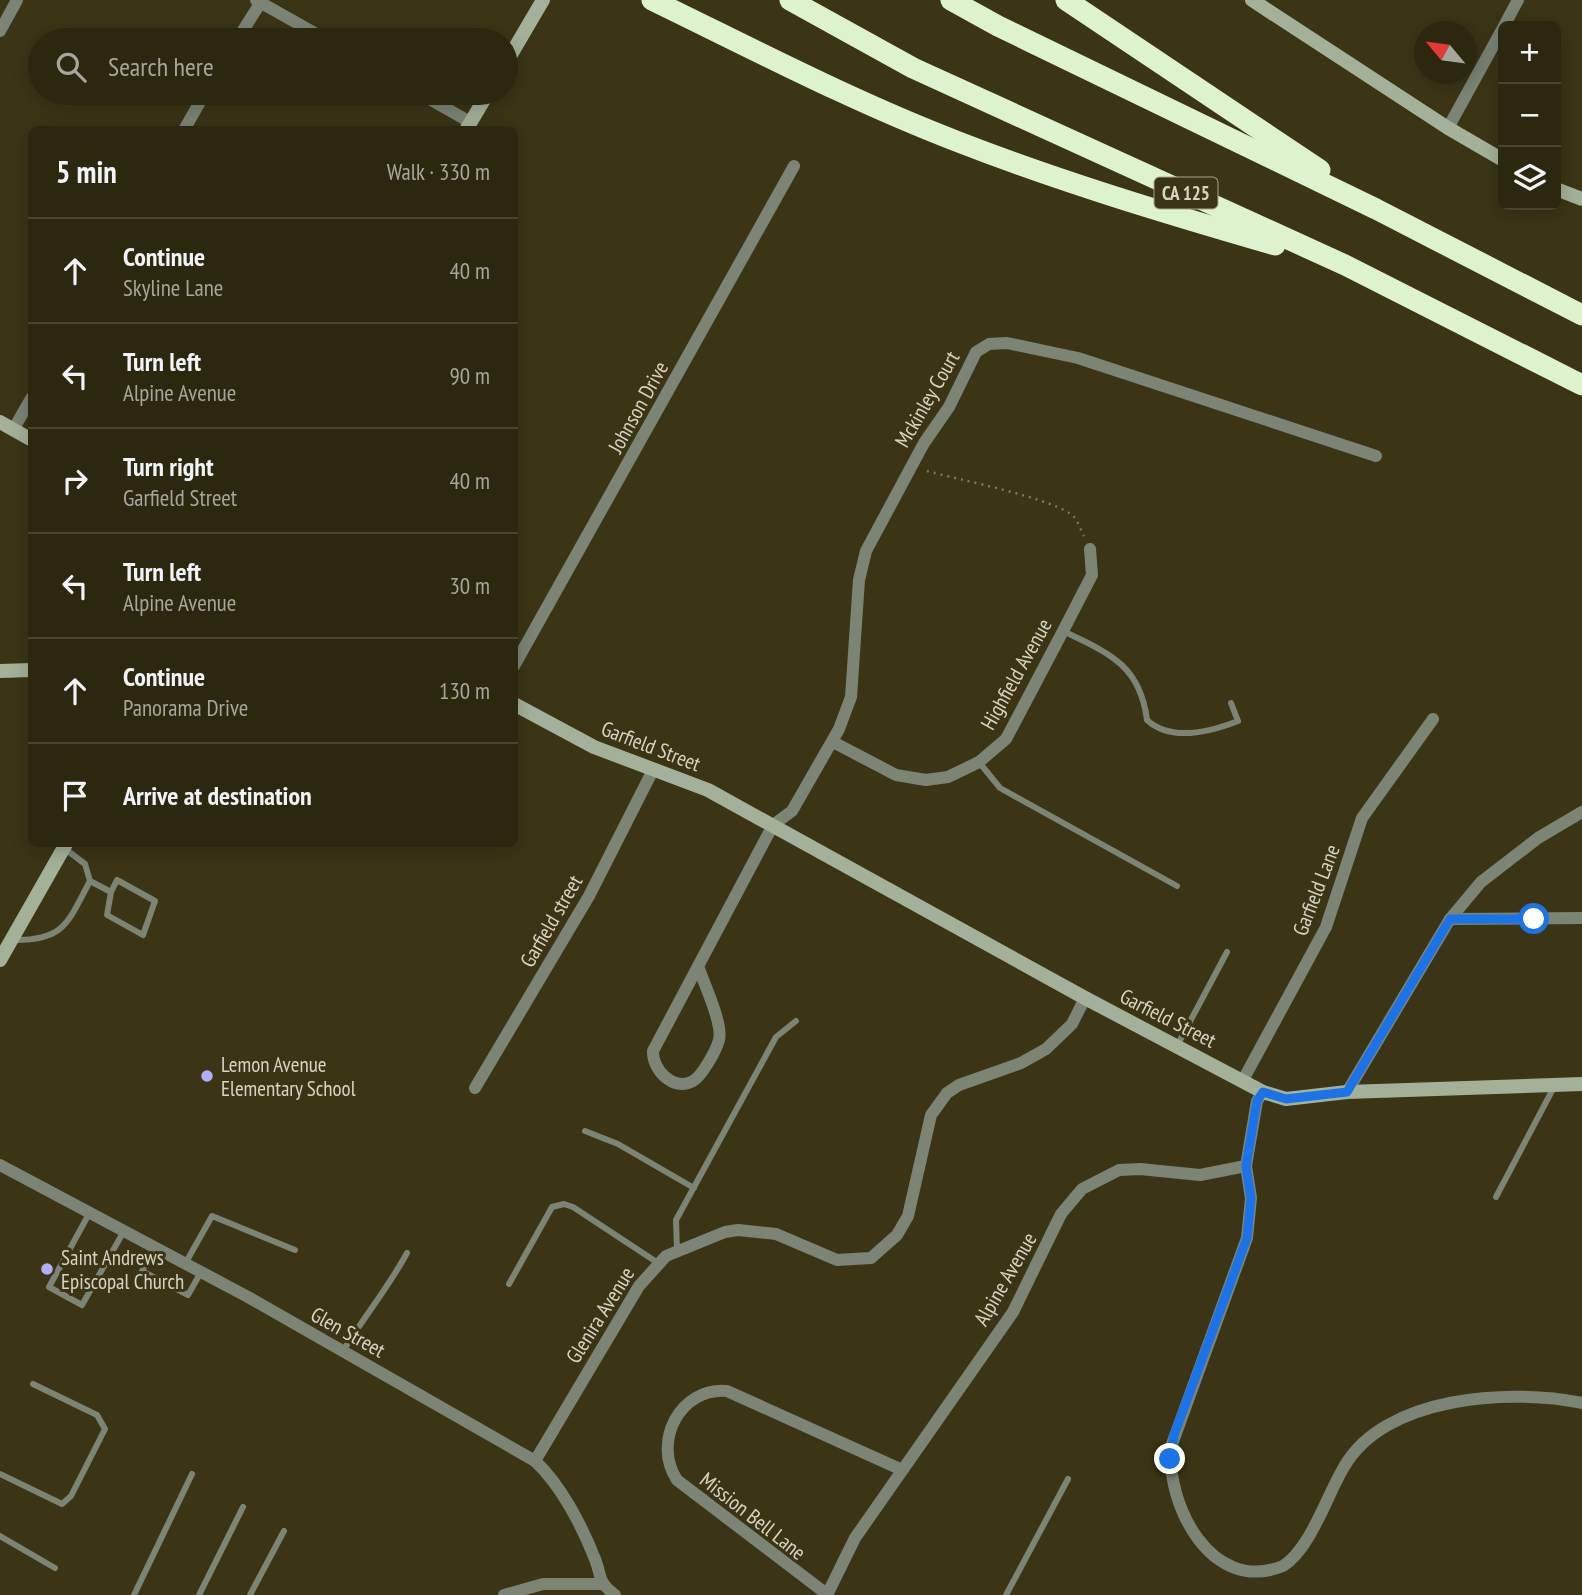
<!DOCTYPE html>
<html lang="en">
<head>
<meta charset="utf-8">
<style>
  body { margin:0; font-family:"PT Sans Narrow",sans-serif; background:#343019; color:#f1f3f6 }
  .controls { position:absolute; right:21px; top:21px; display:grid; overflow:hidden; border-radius:10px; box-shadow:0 4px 18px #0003 }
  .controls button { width:63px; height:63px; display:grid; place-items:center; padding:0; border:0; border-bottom:2px solid #484430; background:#2c2810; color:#f1f3f6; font:35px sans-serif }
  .compass { position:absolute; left:1414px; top:21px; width:63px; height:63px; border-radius:50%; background:#2c2810; box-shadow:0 4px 18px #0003; rotate:299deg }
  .stop { position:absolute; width:21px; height:21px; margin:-16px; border:5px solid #1a73e8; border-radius:50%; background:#fff }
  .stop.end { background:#1a73e8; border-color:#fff; box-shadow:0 2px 7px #0008 }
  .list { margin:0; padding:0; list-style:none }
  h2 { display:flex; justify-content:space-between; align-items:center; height:91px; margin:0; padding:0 28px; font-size:30px }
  h2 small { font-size:23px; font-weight:400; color:#a6a69f }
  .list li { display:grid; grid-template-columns:46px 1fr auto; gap:21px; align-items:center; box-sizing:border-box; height:105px; padding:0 28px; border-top:2px solid #484430 }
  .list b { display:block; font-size:26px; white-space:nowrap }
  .list p { margin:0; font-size:23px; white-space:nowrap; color:#a6a69f }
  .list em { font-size:23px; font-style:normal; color:#a6a69f }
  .icon { flex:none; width:38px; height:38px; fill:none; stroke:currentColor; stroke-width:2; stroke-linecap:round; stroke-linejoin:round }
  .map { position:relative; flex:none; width:1582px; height:1595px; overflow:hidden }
  .search { position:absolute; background:#2c2810; box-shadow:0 4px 18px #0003; left:28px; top:28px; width:490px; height:77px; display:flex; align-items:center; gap:18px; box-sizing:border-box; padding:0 24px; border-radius:38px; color:#a6a69f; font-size:26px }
  .panel { position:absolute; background:#2c2810; box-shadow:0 4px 18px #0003; left:28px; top:126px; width:490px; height:721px; border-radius:10px }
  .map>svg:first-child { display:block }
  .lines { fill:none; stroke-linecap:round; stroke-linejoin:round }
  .path { stroke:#7e795f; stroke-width:2.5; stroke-dasharray:2 5; stroke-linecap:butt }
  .lane { stroke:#7b8475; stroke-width:6 }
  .street { stroke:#7b8475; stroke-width:12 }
  .secondary { stroke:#a3b19a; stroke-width:14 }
  .highway { stroke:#ddf3ce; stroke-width:21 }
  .route { stroke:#1a73e8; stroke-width:9 }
  .poi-dot { fill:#b0aefa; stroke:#3b3516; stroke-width:2.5 }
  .labels { text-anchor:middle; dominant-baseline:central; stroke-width:6; stroke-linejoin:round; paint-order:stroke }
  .shield { fill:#3b3516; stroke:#a8a48e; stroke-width:2 }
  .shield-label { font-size:19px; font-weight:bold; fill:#d7d4c2 }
  .street-label { font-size:21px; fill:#d7d4c2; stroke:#3b3516 }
  .poi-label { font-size:21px; fill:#d7d4c2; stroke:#3b3516; text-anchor:start }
</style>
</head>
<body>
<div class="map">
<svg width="1582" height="1595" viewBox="0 0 1582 1595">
  <rect width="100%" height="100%" fill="#3b3516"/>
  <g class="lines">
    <path class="path" d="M927 471C955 479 1058 499 1074 517 1078 521 1081 531 1084 536"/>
    <g class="lane">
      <path d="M1063 631C1109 653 1140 665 1147 720 1171 742 1210 732 1238 721L1231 703"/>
      <path d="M979 762 1000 788 1177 886"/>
      <path d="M90 881 111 892 107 915 143 935 155 901 117 880 111 892"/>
      <path d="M13 940C65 941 68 922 90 881L85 864 64 848"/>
      <path d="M1177 1046 1227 952"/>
      <path d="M585 1131 618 1144 694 1188"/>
      <path d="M1496 1197 1554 1087"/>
      <path d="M90 1212 49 1287 82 1305 124 1231"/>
      <path d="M154 1247 142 1271 188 1295 201 1272"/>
      <path d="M677 1251 676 1220 776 1037 796 1021"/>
      <path d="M185 1264 212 1216 295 1250"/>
      <path d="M509 1284 552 1207 564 1204 573 1207 658 1263"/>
      <path d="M343 1351C364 1317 388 1288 407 1253"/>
      <path d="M0 1474 62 1504 71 1496 105 1429 97 1415 33 1384"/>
      <path d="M0 1536 55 1568"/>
      <path d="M134 1595 192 1474"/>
      <path d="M199 1595 243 1507"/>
      <path d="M250 1595 284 1531"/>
      <path d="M1006 1595 1068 1479"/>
    </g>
    <g class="street">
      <path d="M256 0 327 40"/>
      <path d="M1504 26 1518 0"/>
      <path d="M0 31 17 0"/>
      <path d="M237 40 261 2"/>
      <path d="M419 93 470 122"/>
      <path d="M1448 128 1503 28"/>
      <path d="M184 130 205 93"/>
      <path d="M13 430 32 397"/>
      <path d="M514 666 794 166"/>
      <path d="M833 742 896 775 926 780 948 777 979 762 1006 739 1063 631 1092 575 1090 549"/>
      <path d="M1450 919 1582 918"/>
      <path d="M698 966C704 984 723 1023 719 1040 716 1051 702 1076 693 1081 673 1092 652 1069 653 1051L773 825 792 811 839 729 851 697 859 580 866 551 924 443 949 407 976 352 989 344 1007 343 1078 358 1376 456"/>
      <path d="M1243 1080 1326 927 1362 818 1433 719"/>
      <path d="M475 1088 589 896 653 770"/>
      <path d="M1263 1092 1257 1101 1246 1166 1251 1198 1247 1238 1171 1447C1166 1503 1210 1595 1283 1566 1311 1548 1327 1495 1344 1467 1384 1396 1510 1388 1582 1403"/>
      <path d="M1347 1092 1450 919 1481 882 1538 838 1582 812"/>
      <path d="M0 1165 248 1297 535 1461C561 1485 582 1526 595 1559 602 1577 597 1581 615 1595"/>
      <path d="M535 1461 639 1286 666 1256 725 1232 738 1230 776 1234 837 1260 871 1258 897 1235 908 1216 931 1115 947 1093 959 1085 1021 1063 1046 1049 1072 1024 1085 998"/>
      <path d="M504 1595 543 1584H601"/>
      <path d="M827 1595 855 1538 1013 1312 1061 1214 1082 1189 1119 1170 1140 1169 1200 1175 1246 1166"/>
      <path d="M828 1595 677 1480C652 1442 680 1387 727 1391L900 1469"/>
    </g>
    <g class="secondary">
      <path d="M1252 0 1448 128 1503 160"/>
      <path d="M506 63 543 0"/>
      <path d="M466 130 488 93"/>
      <path d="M1556 189 1582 199"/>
      <path d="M0 422 32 440"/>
      <path d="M0 671 32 670"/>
      <path d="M514 704 594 747 708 790 1085 998 1263 1092 1286 1099 1347 1092 1582 1084"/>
      <path d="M0 960 66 844"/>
    </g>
    <g class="highway">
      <path d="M652 0C753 49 852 101 956 141 1061 182 1168 214 1275 245"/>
      <path d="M790 0 913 68 1345 265 1582 385"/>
      <path d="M951 0 998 26 1376 209 1582 315"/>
      <path d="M1066 0 1320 170"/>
    </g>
  </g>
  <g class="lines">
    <path class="route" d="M1170 1459 1174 1435 1247 1238 1251 1198 1246 1166 1257 1101 1263 1092 1286 1099 1347 1092 1450 919H1534"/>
  </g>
  <g class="poi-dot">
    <circle cx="207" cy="1076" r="7"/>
    <circle cx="47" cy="1269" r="7"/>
  </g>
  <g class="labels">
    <rect class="shield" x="1154.5" y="177.5" width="63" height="31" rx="5"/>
    <g class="shield-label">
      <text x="1186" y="193">CA 125</text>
    </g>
    <g class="street-label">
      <text transform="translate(927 399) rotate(-60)">Mckinley Court</text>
      <text transform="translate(638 407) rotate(-61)">Johnson Drive</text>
      <text transform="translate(1016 674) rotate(-61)">Highfield Avenue</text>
      <text transform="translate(651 746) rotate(21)">Garfield Street</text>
      <text transform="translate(1316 890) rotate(-69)">Garfield Lane</text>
      <text transform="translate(551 921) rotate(-60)">Garfield street</text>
      <text transform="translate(1168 1018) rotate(27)">Garfield Street</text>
      <text transform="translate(1005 1279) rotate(-60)">Alpine Avenue</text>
      <text transform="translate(600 1315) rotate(-58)">Glenira Avenue</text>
      <text transform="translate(348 1332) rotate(29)">Glen Street</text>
      <text transform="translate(753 1516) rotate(38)">Mission Bell Lane</text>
    </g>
    <g class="poi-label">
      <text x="221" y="1064">Lemon Avenue<tspan x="221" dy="24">Elementary School</tspan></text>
      <text x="61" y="1257">Saint Andrews<tspan x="61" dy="24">Episcopal Church</tspan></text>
    </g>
  </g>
</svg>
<div class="controls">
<button>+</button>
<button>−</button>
<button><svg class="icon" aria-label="layers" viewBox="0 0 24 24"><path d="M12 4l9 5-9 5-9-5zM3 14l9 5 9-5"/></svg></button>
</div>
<svg class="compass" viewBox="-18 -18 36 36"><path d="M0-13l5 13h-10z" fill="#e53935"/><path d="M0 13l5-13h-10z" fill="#a6a69f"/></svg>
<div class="stop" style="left:1534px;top:919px"></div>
<div class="stop end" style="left:1170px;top:1459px"></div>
<div class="search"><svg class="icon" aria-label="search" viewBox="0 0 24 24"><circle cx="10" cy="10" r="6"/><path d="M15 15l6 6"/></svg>Search here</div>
<section class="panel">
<h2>5 min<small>Walk · 330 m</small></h2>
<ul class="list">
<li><svg class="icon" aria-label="ahead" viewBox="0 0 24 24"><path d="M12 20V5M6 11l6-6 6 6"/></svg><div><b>Continue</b><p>Skyline Lane</p></div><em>40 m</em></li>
<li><svg class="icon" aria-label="left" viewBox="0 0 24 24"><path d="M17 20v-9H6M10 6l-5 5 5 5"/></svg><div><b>Turn left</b><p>Alpine Avenue</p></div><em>90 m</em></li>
<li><svg class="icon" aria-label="right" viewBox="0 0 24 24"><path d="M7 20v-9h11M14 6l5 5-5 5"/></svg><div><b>Turn right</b><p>Garfield Street</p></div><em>40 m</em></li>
<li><svg class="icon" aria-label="left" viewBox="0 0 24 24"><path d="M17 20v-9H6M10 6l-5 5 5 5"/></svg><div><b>Turn left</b><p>Alpine Avenue</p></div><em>30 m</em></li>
<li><svg class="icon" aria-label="ahead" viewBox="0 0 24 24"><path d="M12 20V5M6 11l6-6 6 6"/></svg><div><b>Continue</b><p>Panorama Drive</p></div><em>130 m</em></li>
<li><svg class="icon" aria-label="arrive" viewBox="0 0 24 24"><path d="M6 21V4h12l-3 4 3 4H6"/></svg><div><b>Arrive at destination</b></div></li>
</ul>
</section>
</div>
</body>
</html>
